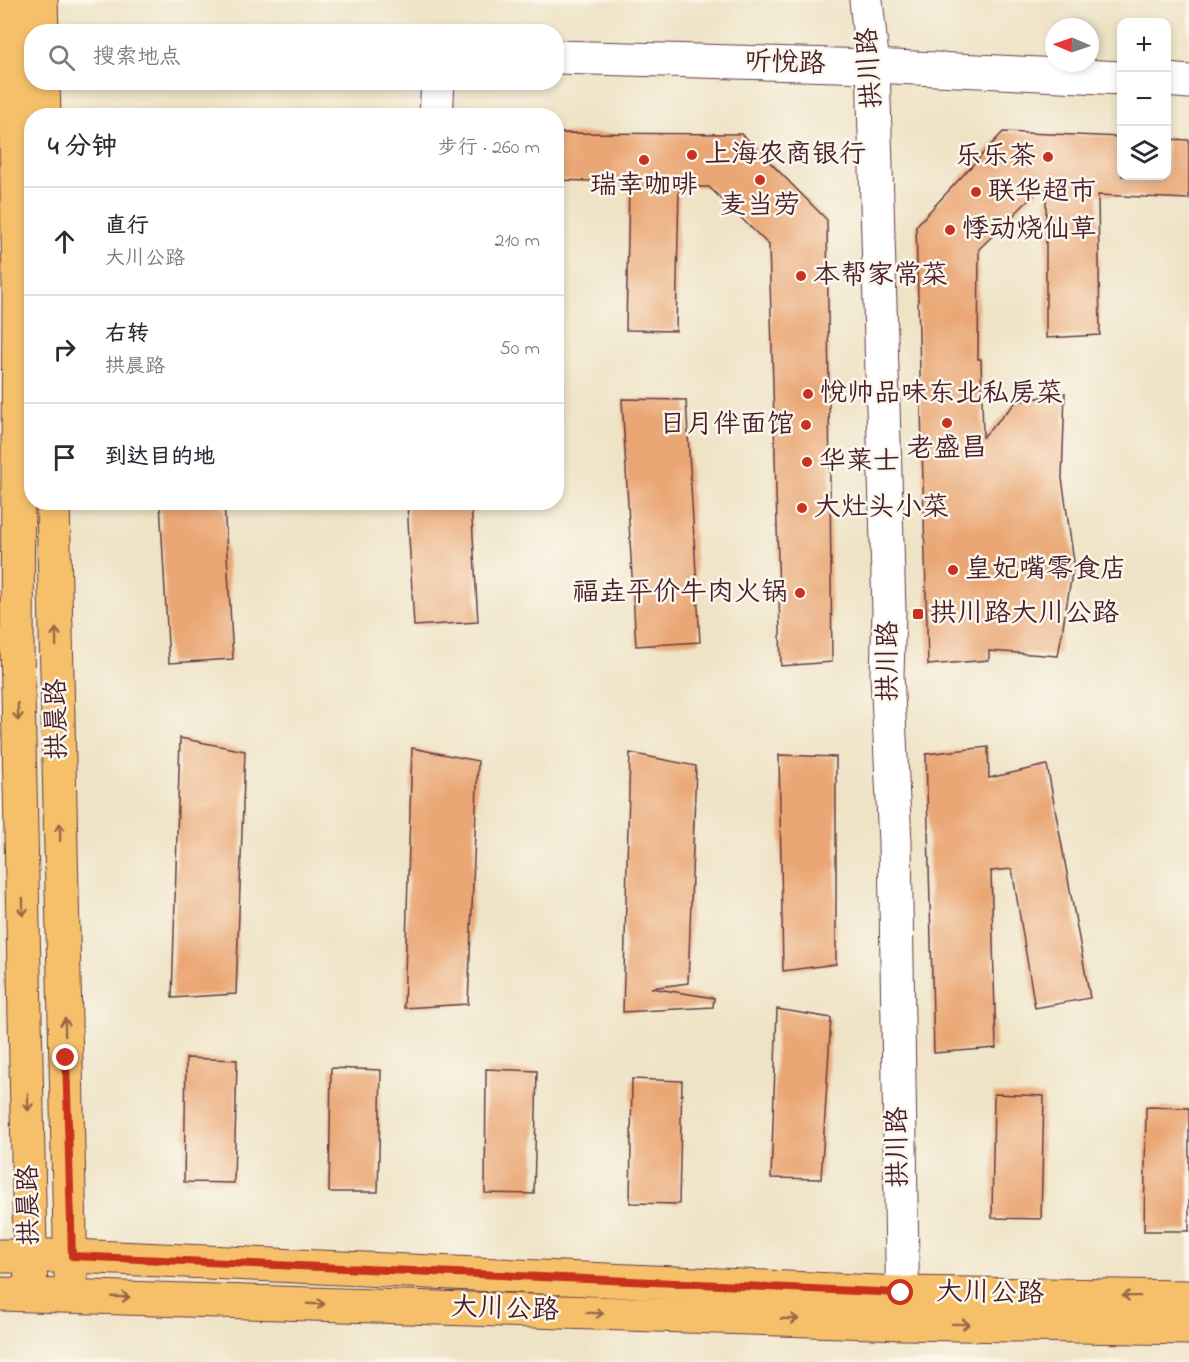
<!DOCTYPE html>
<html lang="zh">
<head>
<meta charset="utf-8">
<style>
  body { margin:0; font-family:"Indie Flower","LXGW WenKai TC",sans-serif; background:#f2f2f3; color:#2b2b33 }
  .controls { position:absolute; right:18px; top:18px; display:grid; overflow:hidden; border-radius:12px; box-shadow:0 3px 9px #0003 }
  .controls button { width:54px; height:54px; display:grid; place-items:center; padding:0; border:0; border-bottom:2px solid #e1e1e2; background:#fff; color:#2b2b33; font:30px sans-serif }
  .compass { position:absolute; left:1045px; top:18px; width:54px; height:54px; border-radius:50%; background:#fff; box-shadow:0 3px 9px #0003; rotate:272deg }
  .stop { position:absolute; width:18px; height:18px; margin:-14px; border:4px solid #c8321e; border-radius:50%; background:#fff }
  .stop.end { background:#c8321e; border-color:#fff; box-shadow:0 2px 6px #0008 }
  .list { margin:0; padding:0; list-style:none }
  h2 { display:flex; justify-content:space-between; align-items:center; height:78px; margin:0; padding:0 24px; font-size:26px }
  h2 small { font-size:20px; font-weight:400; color:#7c7c81 }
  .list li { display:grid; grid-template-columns:39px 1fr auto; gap:18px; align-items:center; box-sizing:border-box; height:108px; padding:0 24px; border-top:2px solid #e1e1e2 }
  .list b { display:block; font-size:22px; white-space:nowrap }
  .list p { margin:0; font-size:20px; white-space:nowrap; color:#7c7c81 }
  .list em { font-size:20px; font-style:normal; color:#7c7c81 }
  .icon { flex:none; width:33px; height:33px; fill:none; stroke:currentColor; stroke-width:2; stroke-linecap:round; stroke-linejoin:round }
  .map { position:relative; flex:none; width:1189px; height:1362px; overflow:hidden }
  .search { position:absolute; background:#fff; box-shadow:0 3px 9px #0003; left:24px; top:24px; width:540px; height:66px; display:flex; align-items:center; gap:15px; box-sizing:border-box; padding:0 21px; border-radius:24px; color:#7c7c81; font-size:22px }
  .panel { position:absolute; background:#fff; box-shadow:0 3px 9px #0003; left:24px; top:108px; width:540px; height:402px; border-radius:24px }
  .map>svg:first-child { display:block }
  .building { fill:#eaa775 }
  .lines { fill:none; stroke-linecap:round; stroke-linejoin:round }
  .minor-casing { stroke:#633c42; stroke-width:35 }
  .major-casing { stroke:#633c42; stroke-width:35 }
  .minor { stroke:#fff; stroke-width:33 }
  .major { stroke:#f6c06b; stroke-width:33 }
  .oneway { stroke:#976748 }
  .route { stroke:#c8321e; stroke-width:8 }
  .poi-dot { fill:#c8321e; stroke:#fbf7ec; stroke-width:2 }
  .labels { text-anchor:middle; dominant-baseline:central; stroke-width:5; stroke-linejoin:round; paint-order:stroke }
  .street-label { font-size:27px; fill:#4a1f2b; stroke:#fbf7ec }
  .poi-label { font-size:27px; fill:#4a1f2b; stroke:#fbf7ec; text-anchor:start }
</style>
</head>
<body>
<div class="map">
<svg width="1189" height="1362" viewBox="0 0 1189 1362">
  <rect width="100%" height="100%" fill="#fbf7ec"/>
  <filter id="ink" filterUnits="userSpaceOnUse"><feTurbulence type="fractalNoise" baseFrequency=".0167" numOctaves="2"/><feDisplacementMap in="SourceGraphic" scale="12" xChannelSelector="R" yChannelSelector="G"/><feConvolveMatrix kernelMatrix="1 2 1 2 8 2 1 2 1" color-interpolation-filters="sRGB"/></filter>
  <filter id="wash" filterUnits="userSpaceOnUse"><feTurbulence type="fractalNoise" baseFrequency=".008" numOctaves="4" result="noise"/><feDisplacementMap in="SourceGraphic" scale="24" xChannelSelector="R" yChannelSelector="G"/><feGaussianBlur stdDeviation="1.35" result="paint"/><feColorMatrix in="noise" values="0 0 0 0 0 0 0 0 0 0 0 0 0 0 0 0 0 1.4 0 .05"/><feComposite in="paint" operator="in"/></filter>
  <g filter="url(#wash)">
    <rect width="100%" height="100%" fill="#efe3c6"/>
    <g id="blocks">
      <g class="building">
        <path d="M1003 132 1122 137V176H1167V139L1189 140V199L1098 195 1100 335 1046 338V183L979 249 978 359H981L983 437 1016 402 1065 393 1062 478 1074 562 1058 656 989 651V660L928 665 916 226Z"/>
        <path d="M556 133 742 134 827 220 832 662 781 666 769 245 709 187H679L676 331 626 330 629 187H622V182L556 180Z"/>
        <path d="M622 399 686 400 700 642 636 646Z"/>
        <path d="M160 502H224L233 659 169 663Z"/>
        <path d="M407 502H471L478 622 414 626Z"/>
        <path d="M180 738 245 751 236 994 172 998Z"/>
        <path d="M988 747 989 778 1047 765 1090 998 1035 1008 1012 869 991 871 996 1048 934 1053 926 754Z"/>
        <path d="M412 748 478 761 468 1004 404 1008Z"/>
        <path d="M630 753 696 766 688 983 651 988 714 998 713 1007 623 1012Z"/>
        <path d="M779 755 836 757V964L783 971Z"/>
        <path d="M777 1009 831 1018 821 1179 771 1178Z"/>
        <path d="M186 1058 237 1060 234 1183 184 1182Z"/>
        <path d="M331 1068 381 1070 378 1192H329Z"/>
        <path d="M486 1069 537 1071 534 1194 485 1193Z"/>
        <path d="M632 1079 682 1081 679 1204 630 1203Z"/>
        <path d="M994 1094 1044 1096 1041 1219 992 1218Z"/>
        <path d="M1146 1107 1189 1108V1231H1144Z"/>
      </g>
    </g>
  </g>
  <g filter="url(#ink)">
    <use href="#blocks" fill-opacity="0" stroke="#633c42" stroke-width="1.5"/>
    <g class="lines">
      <defs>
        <g id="minor">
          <path d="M866 0 873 66 889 611 887 674 895 843 903 1320"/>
          <path d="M556 57 873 66 1122 78"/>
          <path d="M1166 80 1189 82"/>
          <path d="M436 116 438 82"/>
        </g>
        <g id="major">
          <path d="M13 0 19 285 17 646 31 1294"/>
          <path d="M41 0 42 32"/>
          <path d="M43 82 44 116"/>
          <path d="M53 502 71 1279"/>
          <path d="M0 1256H72L901 1293 1189 1297"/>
          <path d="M0 1294 903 1323 1189 1328"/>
        </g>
      </defs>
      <use href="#minor" class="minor-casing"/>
      <use href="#major" class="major-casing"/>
      <use href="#minor" class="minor"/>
      <use href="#major" class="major"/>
    </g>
    <defs><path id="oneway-shaft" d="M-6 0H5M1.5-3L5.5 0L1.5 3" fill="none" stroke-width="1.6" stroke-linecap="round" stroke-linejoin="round" transform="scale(1.5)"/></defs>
    <g class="oneway">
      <use href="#oneway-shaft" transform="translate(56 637) rotate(-91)"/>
      <use href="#oneway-shaft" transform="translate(18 712) rotate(89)"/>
      <use href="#oneway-shaft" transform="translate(60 832) rotate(-91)"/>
      <use href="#oneway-shaft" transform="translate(23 907) rotate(89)"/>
      <use href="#oneway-shaft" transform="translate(65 1027) rotate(-91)"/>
      <use href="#oneway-shaft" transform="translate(28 1102) rotate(89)"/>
      <use href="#oneway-shaft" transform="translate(1131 1296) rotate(-179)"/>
      <use href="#oneway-shaft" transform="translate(121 1297) rotate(2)"/>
      <use href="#oneway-shaft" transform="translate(316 1304) rotate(2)"/>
      <use href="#oneway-shaft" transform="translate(595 1313) rotate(2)"/>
      <use href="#oneway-shaft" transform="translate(790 1319) rotate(2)"/>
      <use href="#oneway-shaft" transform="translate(961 1324) rotate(1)"/>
    </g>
  </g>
  <g class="lines" filter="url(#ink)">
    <path class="route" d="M66 1058 72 1256 901 1293"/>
  </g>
  <g class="poi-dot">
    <circle cx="692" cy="155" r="6"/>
    <circle cx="1048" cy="157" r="6"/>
    <circle cx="644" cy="160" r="6"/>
    <circle cx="760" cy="180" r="6"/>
    <circle cx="976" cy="192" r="6"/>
    <circle cx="950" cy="230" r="6"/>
    <circle cx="801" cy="276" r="6"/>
    <circle cx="808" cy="394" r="6"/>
    <circle cx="947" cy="423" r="6"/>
    <circle cx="806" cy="425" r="6"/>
    <circle cx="807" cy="462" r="6"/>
    <circle cx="802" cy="508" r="6"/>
    <circle cx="953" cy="570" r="6"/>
    <circle cx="800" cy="593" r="6"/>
    <rect x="912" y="608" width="12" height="12" rx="3"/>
  </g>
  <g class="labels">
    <g class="street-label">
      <text transform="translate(785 64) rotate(2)">听悦路</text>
      <text transform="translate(871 68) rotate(-94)">拱川路</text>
      <text transform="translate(889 661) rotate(-90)">拱川路</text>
      <text transform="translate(58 719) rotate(-91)">拱晨路</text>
      <text transform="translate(899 1147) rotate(-91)">拱川路</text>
      <text transform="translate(30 1205) rotate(-91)">拱晨路</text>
      <text transform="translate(990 1294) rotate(1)">大川公路</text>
      <text transform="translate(505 1310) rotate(2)">大川公路</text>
    </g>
    <g class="poi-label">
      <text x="704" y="155">上海农商银行</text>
      <text x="1036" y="157" text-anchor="end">乐乐茶</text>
      <text x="644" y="186" text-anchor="middle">瑞幸咖啡</text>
      <text x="988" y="192">联华超市</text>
      <text x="760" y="206" text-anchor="middle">麦当劳</text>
      <text x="962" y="230">悸动烧仙草</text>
      <text x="813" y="276">本帮家常菜</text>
      <text x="820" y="394">悦帅品味东北私房菜</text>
      <text x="794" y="425" text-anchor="end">日月伴面馆</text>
      <text x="947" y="449" text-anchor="middle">老盛昌</text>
      <text x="819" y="462">华莱士</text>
      <text x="814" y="508">大灶头小菜</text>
      <text x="965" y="570">皇妃嘴零食店</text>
      <text x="788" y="593" text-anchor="end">福垚平价牛肉火锅</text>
      <text x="930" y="614">拱川路大川公路</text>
    </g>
  </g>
</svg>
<div class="controls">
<button>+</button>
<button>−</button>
<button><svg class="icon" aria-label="layers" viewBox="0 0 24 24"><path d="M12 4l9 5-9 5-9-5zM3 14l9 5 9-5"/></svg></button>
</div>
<svg class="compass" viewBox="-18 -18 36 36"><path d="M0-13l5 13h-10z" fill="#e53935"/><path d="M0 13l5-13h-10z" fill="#7c7c81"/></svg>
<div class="stop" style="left:901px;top:1293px"></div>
<div class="stop end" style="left:66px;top:1058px"></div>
<div class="search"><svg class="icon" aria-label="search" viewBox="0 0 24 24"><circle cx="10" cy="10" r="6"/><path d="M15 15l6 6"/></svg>搜索地点</div>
<section class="panel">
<h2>4 分钟<small>步行 · 260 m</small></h2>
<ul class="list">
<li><svg class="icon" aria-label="ahead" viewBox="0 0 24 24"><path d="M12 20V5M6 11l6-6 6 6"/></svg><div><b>直行</b><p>大川公路</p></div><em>210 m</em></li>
<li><svg class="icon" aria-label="right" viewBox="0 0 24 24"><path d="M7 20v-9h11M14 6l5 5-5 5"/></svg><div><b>右转</b><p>拱晨路</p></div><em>50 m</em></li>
<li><svg class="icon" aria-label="arrive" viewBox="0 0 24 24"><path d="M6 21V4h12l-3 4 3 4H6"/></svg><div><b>到达目的地</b></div></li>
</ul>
</section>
</div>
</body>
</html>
